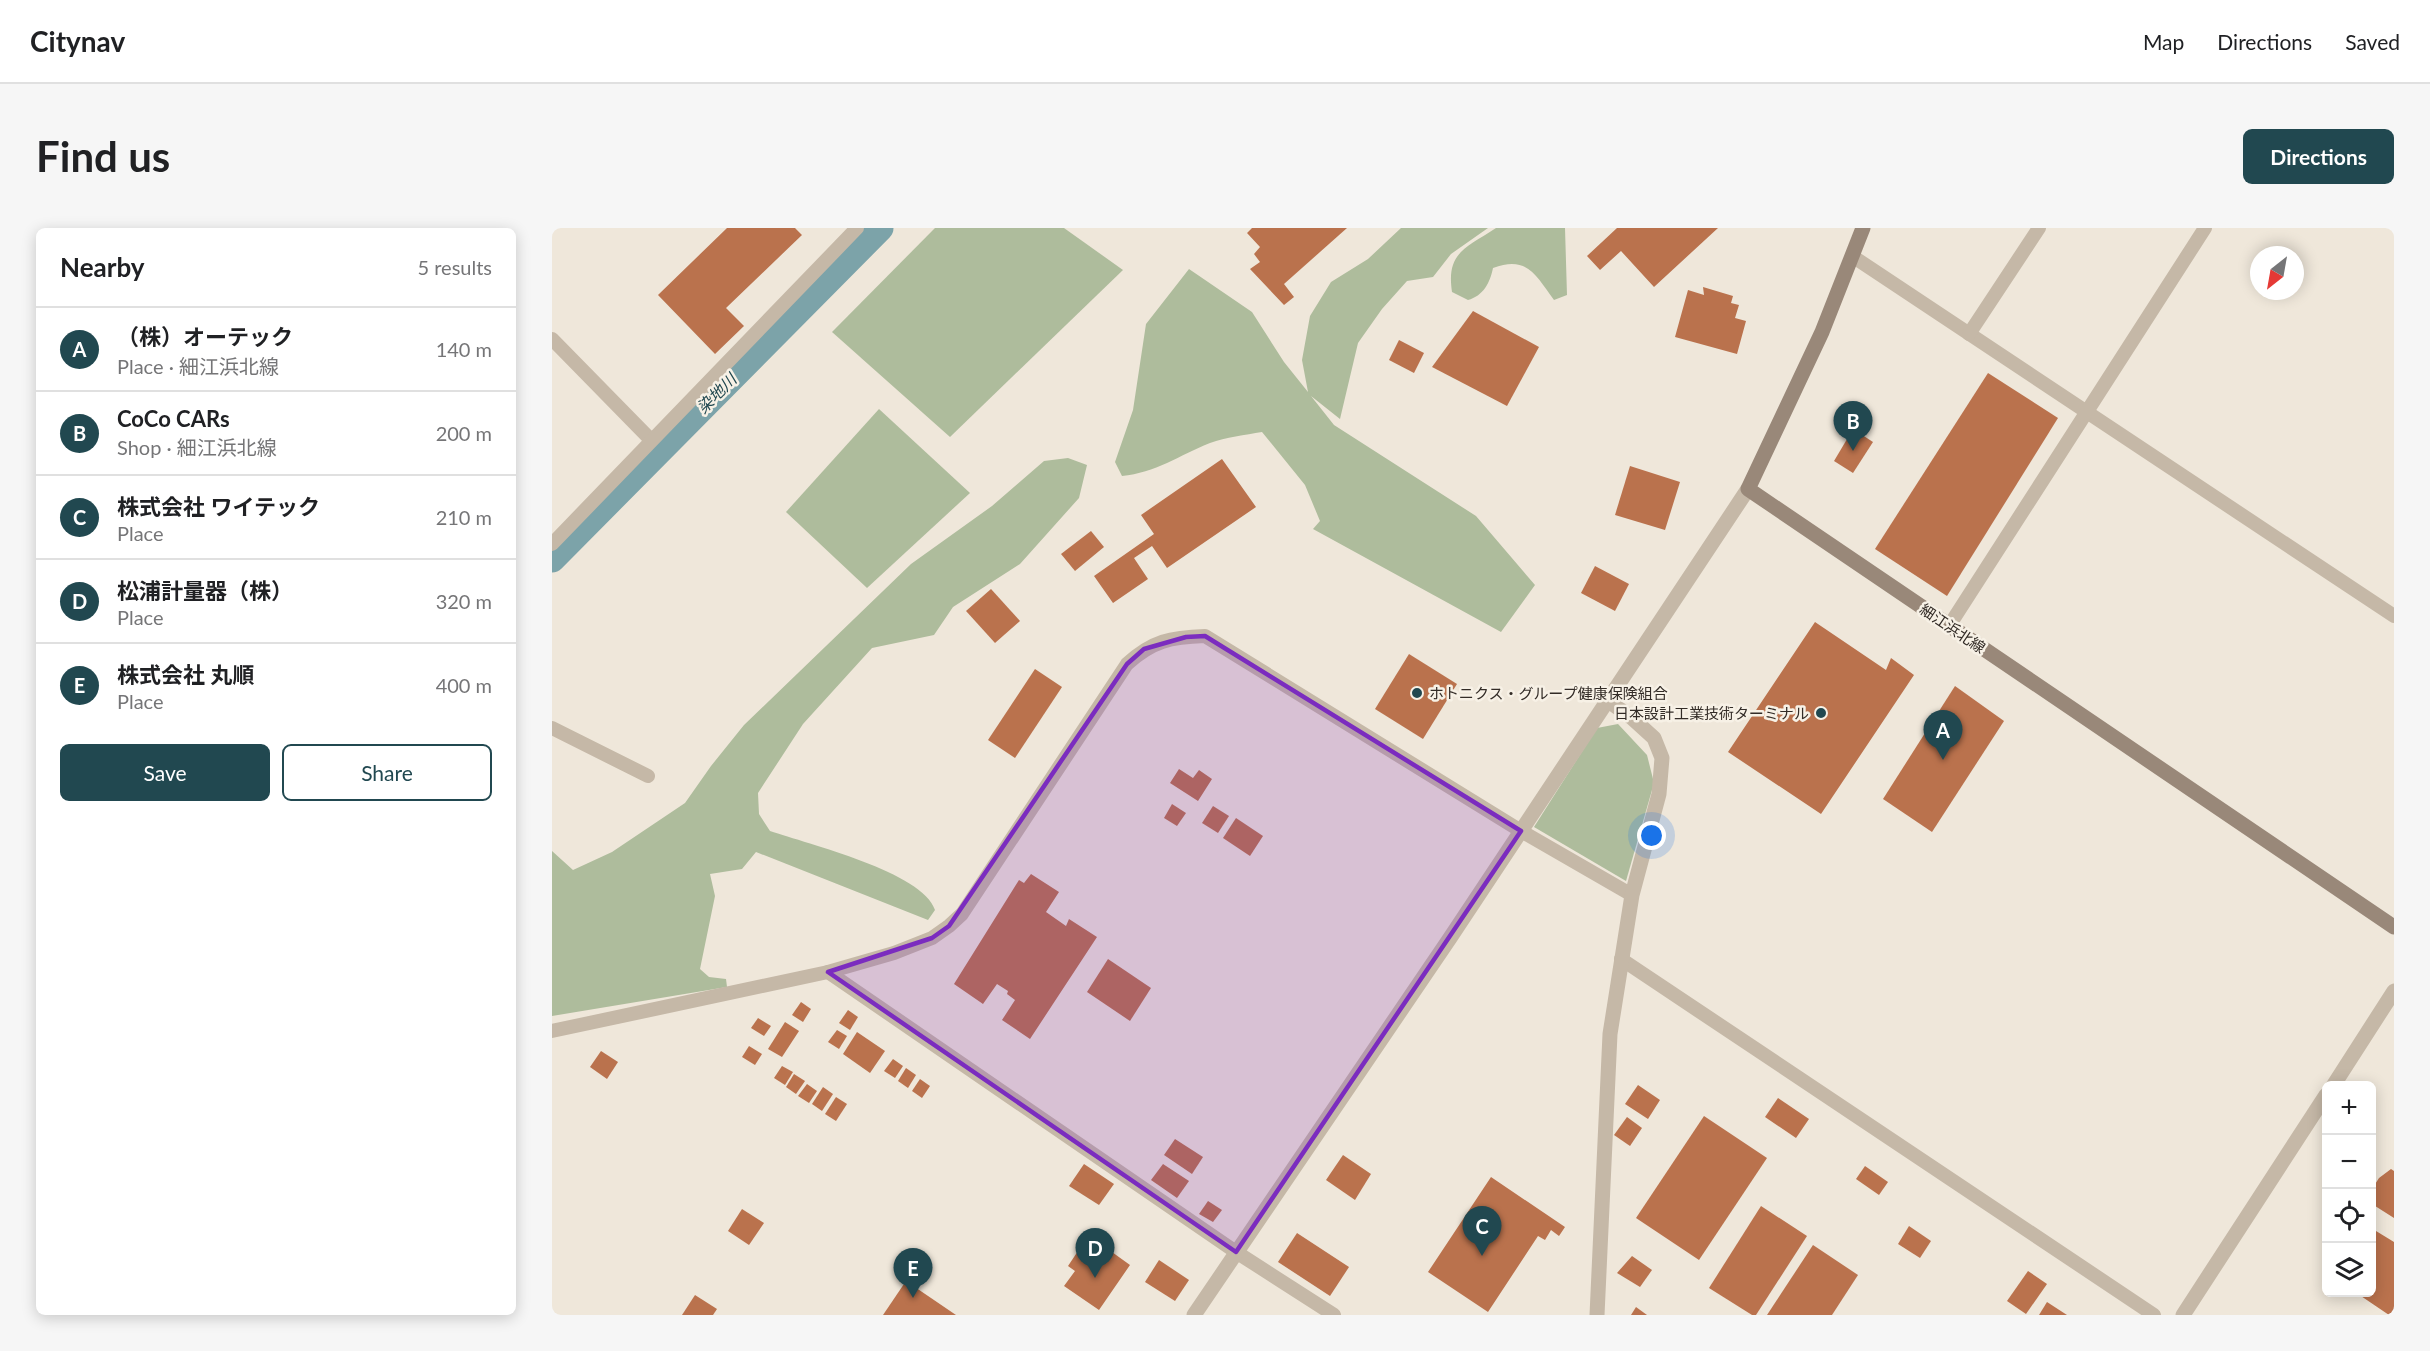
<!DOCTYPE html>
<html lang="en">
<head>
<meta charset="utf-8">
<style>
  body { margin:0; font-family:Lato,"Noto Sans JP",sans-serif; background:#f6f6f6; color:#202124 }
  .controls { position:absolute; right:18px; bottom:18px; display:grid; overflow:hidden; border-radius:9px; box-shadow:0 3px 15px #0003 }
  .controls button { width:54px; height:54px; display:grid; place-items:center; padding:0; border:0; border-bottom:2px solid #e0e0e0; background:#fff; color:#202124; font:30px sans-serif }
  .compass { position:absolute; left:1698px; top:18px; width:54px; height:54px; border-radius:50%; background:#fff; box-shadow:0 3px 15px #0003; rotate:211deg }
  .you { position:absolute; left:1100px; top:608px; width:21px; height:21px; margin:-15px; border:4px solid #fff; border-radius:50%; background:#1a73e8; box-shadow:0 0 0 9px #1a73e833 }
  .badge { display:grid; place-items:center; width:39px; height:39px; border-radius:50%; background:#214850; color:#fff; font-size:20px; font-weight:700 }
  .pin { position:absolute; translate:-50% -50px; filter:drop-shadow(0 2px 3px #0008) }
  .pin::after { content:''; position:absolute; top:32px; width:21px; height:18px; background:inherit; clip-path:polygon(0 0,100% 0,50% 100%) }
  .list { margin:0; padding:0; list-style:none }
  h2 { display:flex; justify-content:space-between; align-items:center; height:78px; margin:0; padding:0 24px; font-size:26px }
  h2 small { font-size:20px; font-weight:400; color:#757577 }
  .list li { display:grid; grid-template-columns:39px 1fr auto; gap:18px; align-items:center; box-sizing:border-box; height:84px; padding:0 24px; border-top:2px solid #e0e0e0 }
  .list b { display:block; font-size:22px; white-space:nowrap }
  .list p { margin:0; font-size:20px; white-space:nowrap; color:#757577 }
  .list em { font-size:20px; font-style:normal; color:#757577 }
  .actions { display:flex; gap:12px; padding:18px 24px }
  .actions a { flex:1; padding:14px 0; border:2px solid #214850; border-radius:9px; text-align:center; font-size:21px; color:#214850 }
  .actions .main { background:#214850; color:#fff }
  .icon { flex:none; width:33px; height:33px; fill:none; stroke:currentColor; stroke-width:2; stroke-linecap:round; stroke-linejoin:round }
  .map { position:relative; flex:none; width:1842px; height:1087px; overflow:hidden; border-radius:9px }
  header { display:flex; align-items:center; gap:36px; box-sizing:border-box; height:84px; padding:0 30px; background:#fff; border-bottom:2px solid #e0e0e0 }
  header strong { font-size:28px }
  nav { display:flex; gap:33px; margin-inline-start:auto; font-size:21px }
  .intro { display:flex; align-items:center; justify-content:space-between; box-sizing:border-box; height:144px; padding:0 36px }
  h1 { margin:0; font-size:42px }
  .button { padding:15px 27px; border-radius:9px; background:#214850; color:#fff; font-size:21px; font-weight:700 }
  main { display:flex; gap:36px; padding:0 36px }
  aside { flex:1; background:#fff; border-radius:9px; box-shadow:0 3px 15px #0003 }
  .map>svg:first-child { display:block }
  .green { fill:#aebc9c }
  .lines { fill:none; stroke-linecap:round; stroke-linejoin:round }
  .river { stroke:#7ca3a9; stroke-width:27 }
  .building { fill:#ba724d }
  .minor { stroke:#c5b8a7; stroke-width:14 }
  .tertiary { stroke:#c5b8a7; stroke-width:15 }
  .secondary { stroke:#998879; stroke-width:15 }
  .marked { fill:#7b2cbf; fill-opacity:0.2; stroke:#7b2cbf; stroke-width:4.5; stroke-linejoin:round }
  .poi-dot { fill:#214850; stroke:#f7f1e6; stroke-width:2 }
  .labels { text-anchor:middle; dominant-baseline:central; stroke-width:5; stroke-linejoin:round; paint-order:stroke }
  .street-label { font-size:15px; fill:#332c27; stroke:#f7f1e6 }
  .poi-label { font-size:15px; fill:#332c27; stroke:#f7f1e6; text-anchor:start }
  .water-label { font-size:16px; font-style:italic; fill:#214850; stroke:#f7f1e6 }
</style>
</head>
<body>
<header>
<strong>Citynav</strong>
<nav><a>Map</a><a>Directions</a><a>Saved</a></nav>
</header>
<div class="intro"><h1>Find us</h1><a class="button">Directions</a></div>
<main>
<aside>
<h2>Nearby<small>5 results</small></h2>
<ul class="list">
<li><span class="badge">A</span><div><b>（株）オーテック</b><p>Place · 細江浜北線</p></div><em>140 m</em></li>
<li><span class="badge">B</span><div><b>CoCo CARs</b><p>Shop · 細江浜北線</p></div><em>200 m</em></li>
<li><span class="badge">C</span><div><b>株式会社 ワイテック</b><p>Place</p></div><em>210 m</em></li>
<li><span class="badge">D</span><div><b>松浦計量器（株）</b><p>Place</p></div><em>320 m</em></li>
<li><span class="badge">E</span><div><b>株式会社 丸順</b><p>Place</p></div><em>400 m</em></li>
</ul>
<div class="actions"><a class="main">Save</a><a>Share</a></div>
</aside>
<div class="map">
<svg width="1842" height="1087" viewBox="0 0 1842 1087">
  <rect width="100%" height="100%" fill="#efe7da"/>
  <g class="green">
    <path d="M383 0H512L571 42 398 209 280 104Z"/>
    <path d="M849 0H936L899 26 881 49 855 53 830 81 806 115 788 191 759 168 782 197 924 288 983 357 949 404 761 301 768 293 753 257 710 204C693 207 674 209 658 215 628 227 603 245 570 248L563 234 581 182 594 96 637 41 700 84 732 134 756 164 750 132 758 88 779 54 816 31Z"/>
    <path d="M944 0H1013L1015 67 1002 72C984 48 976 27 941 40 938 55 931 68 916 72L900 64C894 24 914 20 944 0Z"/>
    <path d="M327 181 418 265 315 360 234 284Z"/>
    <path d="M516 230 535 237 527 270 468 336 401 379 382 407 320 420 251 496 206 565 207 586 218 603C256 616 371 644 383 682L376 692 204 624 190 641 158 646 163 668 148 741 157 749 174 751 175 759 0 788V623L21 642 60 624 133 575 159 538 192 497 359 336 440 278 492 233Z"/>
    <path d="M1066 496 1095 527 1102 555 1074 653 982 599 1045 500Z"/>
  </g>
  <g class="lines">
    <path class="river" d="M0 331 328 0"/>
  </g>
  <g class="building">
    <path d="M175 0H243L250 7 174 80 192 98 163 126 106 67Z"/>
    <path d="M700 0H795L732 56 742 69 732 77 698 41 708 34 702 26 708 19 695 5Z"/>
    <path d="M1065 0H1166L1102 59 1069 23 1048 42 1035 28Z"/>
    <path d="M1151 59 1181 68 1179 75 1187 77 1183 90 1194 93 1185 126 1123 109 1136 62 1152 67Z"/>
    <path d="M921 83 987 119 955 178 880 139Z"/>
    <path d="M847 112 872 125 862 145 837 132Z"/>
    <path d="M1436 145 1506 190 1395 368 1323 321Z"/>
    <path d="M1301 201 1321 214 1301 245 1282 233Z"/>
    <path d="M670 231 704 279 615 340 600 318 582 330 596 351 561 375 542 348 602 306 589 287Z"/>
    <path d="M1078 238 1128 254 1113 302 1063 287Z"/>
    <path d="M539 303 552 319 523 343 509 326Z"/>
    <path d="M1043 338 1077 356 1063 383 1029 365Z"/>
    <path d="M439 361 468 393 443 415 414 383Z"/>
    <path d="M1263 394 1334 442 1339 430 1362 447 1269 586 1176 524Z"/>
    <path d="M857 426 905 456 871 511 823 481Z"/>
    <path d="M483 441 510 459 463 530 436 512Z"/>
    <path d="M1403 458 1452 493 1380 604 1331 571Z"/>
    <path d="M627 541 641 550 647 542 660 551 646 573 618 555Z"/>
    <path d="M620 576 634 585 625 598 612 590Z"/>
    <path d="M661 578 677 588 666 605 650 595Z"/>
    <path d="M684 590 711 608 698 628 671 610Z"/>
    <path d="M479 646 507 664 494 684 514 698 517 691 545 709 478 811 450 792 463 772 455 766 456 763 445 756 431 776 402 756 467 652 472 655Z"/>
    <path d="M556 731 599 760 578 793 535 764Z"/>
    <path d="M249 774 259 781 251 794 240 787Z"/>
    <path d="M296 782 306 789 298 802 287 795Z"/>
    <path d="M206 790 219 798 212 808 199 800Z"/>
    <path d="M233 794 247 803 230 829 216 821Z"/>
    <path d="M285 802 295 808 287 821 276 814Z"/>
    <path d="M305 804 333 823 318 845 291 826Z"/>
    <path d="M197 818 210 826 203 837 190 829Z"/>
    <path d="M49 823 66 834 55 851 38 839Z"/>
    <path d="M341 831 351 838 343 850 332 843Z"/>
    <path d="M230 838 241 844 233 857 222 850Z"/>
    <path d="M354 840 364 847 356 860 346 853Z"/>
    <path d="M242 846 253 853 244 866 234 859Z"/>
    <path d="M368 851 378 858 370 870 360 863Z"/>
    <path d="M255 856 265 863 257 875 246 868Z"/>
    <path d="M1086 857 1108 872 1096 891 1073 876Z"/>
    <path d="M271 859 281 866 270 883 260 876Z"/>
    <path d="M284 869 295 876 284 893 273 886Z"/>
    <path d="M1226 870 1257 891 1244 910 1213 889Z"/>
    <path d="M1152 888 1215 930 1147 1032 1084 990Z"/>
    <path d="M1075 889 1090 900 1078 918 1062 907Z"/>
    <path d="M623 911 651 929 640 946 612 927Z"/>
    <path d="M791 927 819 946 803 972 774 952Z"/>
    <path d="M532 936 562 956 547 977 517 958Z"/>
    <path d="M611 936 637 953 625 970 599 952Z"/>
    <path d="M1313 938 1336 954 1327 967 1304 951Z"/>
    <path d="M1839 941 1842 943V990L1820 976 1822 967 1820 961 1827 950Z"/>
    <path d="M939 949 1013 999 1007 1008 999 1002 993 1012 986 1008 936 1084 876 1044Z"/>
    <path d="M656 973 670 982 661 994 647 986Z"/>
    <path d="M1209 978 1255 1008 1204 1087H1200L1157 1060Z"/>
    <path d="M190 981 212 995 197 1017 176 1003Z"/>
    <path d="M1357 998 1379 1013 1368 1030 1346 1016Z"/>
    <path d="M1824 1003 1842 1014V1087H1837L1803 1064H1820V1011Z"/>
    <path d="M745 1005 797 1039 778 1068 726 1034Z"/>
    <path d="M546 1014 578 1037 547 1082 512 1058 523 1043 516 1038 526 1023 535 1029Z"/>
    <path d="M1261 1017 1306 1047 1280 1087H1215Z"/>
    <path d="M1080 1028 1100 1042 1088 1059 1065 1045Z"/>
    <path d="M607 1032 637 1052 623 1073 593 1054Z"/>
    <path d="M1476 1043 1495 1056 1474 1086 1455 1073Z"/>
    <path d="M354 1053 404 1087H331Z"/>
    <path d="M143 1067 165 1081 161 1087H130Z"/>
    <path d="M1495 1074 1515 1087H1487Z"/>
    <path d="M1084 1079 1095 1087H1079Z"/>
  </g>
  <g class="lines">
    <g class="minor">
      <path d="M1300 28 1842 388"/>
      <path d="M1417 106 1487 0"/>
      <path d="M0 111 99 212"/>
      <path d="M0 316 305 0"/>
      <path d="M1397 398 1653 0"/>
      <path d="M0 500 96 548"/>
      <path d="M1069 731 1602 1087"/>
      <path d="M276 744 684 1024 782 1087"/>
      <path d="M0 803 276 744 342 725 380 710 397 698 410 686 575 436C600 413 619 409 653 408L969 603 1080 667"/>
    </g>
    <g class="tertiary">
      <path d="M1781 858 1842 763"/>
      <path d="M642 1087 898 710 1196 261"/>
      <path d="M1045 1087 1058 806 1080 667 1107 566 1110 530 1102 510 1080 490 1055 472"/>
      <path d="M1631 1087 1774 867"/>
    </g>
    <path class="secondary" d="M1311 0 1270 104 1196 261 1842 699"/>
  </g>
  <path class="marked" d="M653 408 969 603 684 1024 276 744 380 710 397 698 575 436 592 421 634 409Z"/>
  <g class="poi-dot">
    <circle cx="865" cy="465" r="6"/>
    <circle cx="1269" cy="485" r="6"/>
  </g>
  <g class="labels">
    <g class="street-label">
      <text transform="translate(1401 400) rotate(34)">細江浜北線</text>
    </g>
    <g class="poi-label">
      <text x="877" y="465">ホトニクス・グループ健康保険組合</text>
      <text x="1257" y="485" text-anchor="end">日本設計工業技術ターミナル</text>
    </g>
    <g class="water-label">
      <text transform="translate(164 165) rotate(-45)">染地川</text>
    </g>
  </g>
</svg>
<div class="controls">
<button>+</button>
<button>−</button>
<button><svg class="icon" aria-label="locate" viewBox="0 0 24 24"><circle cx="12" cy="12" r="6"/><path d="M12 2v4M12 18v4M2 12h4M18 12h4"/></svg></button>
<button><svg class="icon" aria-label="layers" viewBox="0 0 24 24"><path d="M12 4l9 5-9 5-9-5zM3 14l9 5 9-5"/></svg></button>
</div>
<svg class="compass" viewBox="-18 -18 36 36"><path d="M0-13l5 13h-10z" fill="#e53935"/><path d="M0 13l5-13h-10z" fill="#757577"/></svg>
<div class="you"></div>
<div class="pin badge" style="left:1391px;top:532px">A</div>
<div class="pin badge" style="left:1301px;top:223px">B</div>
<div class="pin badge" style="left:930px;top:1028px">C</div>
<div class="pin badge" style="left:543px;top:1050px">D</div>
<div class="pin badge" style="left:361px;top:1070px">E</div>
</div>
</main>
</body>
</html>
